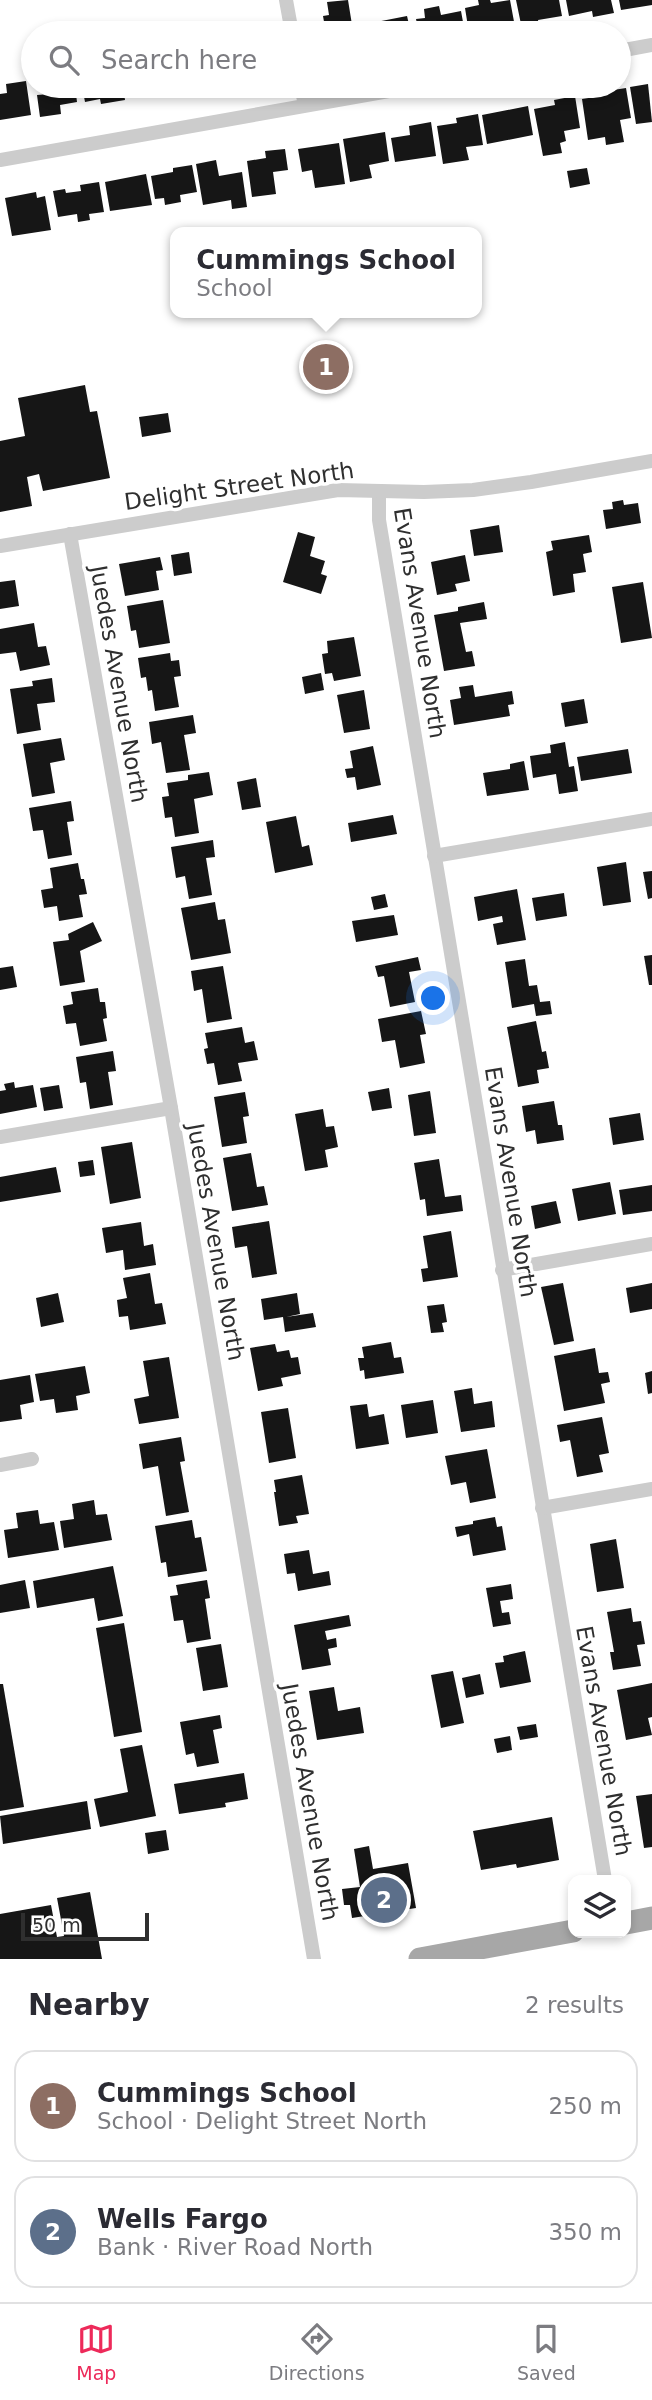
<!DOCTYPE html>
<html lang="en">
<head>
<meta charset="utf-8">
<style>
  body { margin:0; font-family:"DejaVu Sans",sans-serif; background:#f7f7f7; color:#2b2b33 }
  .controls { position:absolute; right:21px; bottom:21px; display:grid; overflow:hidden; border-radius:14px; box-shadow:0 4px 10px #0003 }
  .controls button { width:63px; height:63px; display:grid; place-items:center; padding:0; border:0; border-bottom:2px solid #e1e1e2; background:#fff; color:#2b2b33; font:35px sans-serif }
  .scale { position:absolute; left:21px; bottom:18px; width:128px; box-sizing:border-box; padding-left:7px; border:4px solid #2f2f2f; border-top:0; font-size:19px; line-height:24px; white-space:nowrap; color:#2f2f2f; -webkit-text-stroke:5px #fff; paint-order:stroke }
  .you { position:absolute; left:434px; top:999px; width:24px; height:24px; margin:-18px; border:5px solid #fff; border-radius:50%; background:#1a73e8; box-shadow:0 0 0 10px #1a73e833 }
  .badge { display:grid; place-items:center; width:46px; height:46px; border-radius:50%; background:#ed2a5a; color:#fff; font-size:23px; font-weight:700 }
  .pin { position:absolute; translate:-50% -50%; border:4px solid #fff; box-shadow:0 2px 7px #0006 }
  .popup { position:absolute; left:170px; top:227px; width:312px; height:91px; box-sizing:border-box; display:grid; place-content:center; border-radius:14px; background:#fff; filter:drop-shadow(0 2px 5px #0005); font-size:23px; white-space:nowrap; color:#7c7c81 }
  .popup b { font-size:26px; color:#2b2b33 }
  .popup::after { content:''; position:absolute; left:50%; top:100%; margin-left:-14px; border:14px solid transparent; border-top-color:#fff }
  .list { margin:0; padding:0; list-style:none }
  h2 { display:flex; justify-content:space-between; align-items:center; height:91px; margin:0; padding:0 28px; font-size:30px }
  h2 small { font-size:23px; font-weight:400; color:#7c7c81 }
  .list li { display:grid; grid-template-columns:46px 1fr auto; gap:21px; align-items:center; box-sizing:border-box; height:112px; margin:0 14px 14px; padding:0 14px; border:2px solid #e1e1e2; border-radius:21px }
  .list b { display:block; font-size:26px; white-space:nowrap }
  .list p { margin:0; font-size:23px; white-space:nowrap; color:#7c7c81 }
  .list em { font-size:23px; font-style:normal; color:#7c7c81 }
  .icon { flex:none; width:38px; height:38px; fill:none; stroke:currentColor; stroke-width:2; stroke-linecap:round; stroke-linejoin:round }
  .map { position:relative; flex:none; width:652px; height:1959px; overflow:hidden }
  .search { position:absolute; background:#fff; box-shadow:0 4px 10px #0003; left:21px; right:21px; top:21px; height:77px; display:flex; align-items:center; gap:18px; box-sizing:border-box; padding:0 24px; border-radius:38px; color:#7c7c81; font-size:26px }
  .sheet { height:343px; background:#fff }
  nav { display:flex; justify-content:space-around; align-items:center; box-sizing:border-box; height:98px; border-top:2px solid #e1e1e2; background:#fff; font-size:19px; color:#7c7c81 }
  nav a { display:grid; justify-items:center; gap:4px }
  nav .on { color:#ed2a5a }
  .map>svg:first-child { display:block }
  .building { fill:#161616 }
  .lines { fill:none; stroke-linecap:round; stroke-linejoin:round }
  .minor { stroke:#ccc; stroke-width:14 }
  .primary { stroke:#a7a7a7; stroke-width:23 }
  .labels { text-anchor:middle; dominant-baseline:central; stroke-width:7; stroke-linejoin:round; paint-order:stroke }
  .street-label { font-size:23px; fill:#2f2f2f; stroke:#fff }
</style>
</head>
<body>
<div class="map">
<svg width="652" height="1959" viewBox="0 0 652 1959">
  <rect width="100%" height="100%" fill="#fff"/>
  <g class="building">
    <path d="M348 0 353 31 362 30V33H326L323 16 329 15 327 2Z"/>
    <path d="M478 0H490L491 3 510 0 515 27 488 31V33H469L465 8 479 5Z"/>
    <path d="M516 0H559L562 16 538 20 539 26 522 29Z"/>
    <path d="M566 0H611L614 13 593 17 592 11 569 16Z"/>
    <path d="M619 0H652V5L621 10Z"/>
    <path d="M439 6 441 15 461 11 465 33H419L416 19 425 18 424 9Z"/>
    <path d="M407 16 411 33H368L366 24Z"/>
    <path d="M26 81 31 115 0 120V94L7 93 6 84Z"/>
    <path d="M648 84 652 122 636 124 630 87Z"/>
    <path d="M49 86H75L77 102 60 105 61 114 40 117 37 95 50 94Z"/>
    <path d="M82 86H123L125 100 101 104 100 99 85 102Z"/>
    <path d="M129 86H171L172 91 152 94 151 90 141 92 140 87 129 89Z"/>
    <path d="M626 88 631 118 620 120 624 142 606 145 605 137 588 140 582 99 608 95 607 91Z"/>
    <path d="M575 96 580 128 564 131 566 141 560 143 562 153 543 156 534 109 555 105 554 100Z"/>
    <path d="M528 106 533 135 487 144 482 115Z"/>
    <path d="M478 114 483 145 466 147 469 160 443 164 437 126 457 123 456 118Z"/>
    <path d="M431 122 436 156 395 162 391 138 410 135 409 126Z"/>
    <path d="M385 132 389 161 369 165 372 178 350 182 343 139Z"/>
    <path d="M339 143 345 184 315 188 312 170 302 172 298 149Z"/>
    <path d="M285 149 288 170 273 172 276 194 252 197 247 161 266 158 265 151Z"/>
    <path d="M216 160 219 176 242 172 247 207 232 209 231 200 203 205 196 164Z"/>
    <path d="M192 165 197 192 180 195 181 202 165 205 164 198 155 199 151 176 173 172V168Z"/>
    <path d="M587 168 590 184 570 188 567 171Z"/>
    <path d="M146 174 152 205 110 211 105 182Z"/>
    <path d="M99 182 104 212 89 214 90 220 78 222 77 214 58 217 53 191 65 189 66 193 81 191 80 185Z"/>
    <path d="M36 192 37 198 45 196 51 230 12 236 5 198Z"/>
    <path d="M85 385 90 412 97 411 110 478 43 491 39 474 27 477 32 506 0 512V441L25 436 18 398Z"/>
    <path d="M168 413 171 432 142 437 139 417Z"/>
    <path d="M623 500 624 505 638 503 641 523 606 529 603 510 613 509 612 502Z"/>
    <path d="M499 525 503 552 474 556 470 530Z"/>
    <path d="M298 532 315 537 310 556 325 561 321 574 327 576 321 594 283 582Z"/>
    <path d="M589 535 592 552 583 554 586 572 573 574 575 592 553 596 546 552 553 550 551 541Z"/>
    <path d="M189 552 192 573 174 576 171 555Z"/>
    <path d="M465 555 470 581 455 584 457 591 437 595 431 562Z"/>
    <path d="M160 557 163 570 156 571 159 590 125 596 119 564Z"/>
    <path d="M15 580 19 606 0 609V582Z"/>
    <path d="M643 582 652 638 621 643 612 587Z"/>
    <path d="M163 600 170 643 139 648 136 630 131 631 127 606Z"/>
    <path d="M484 602 487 619 460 623 466 652 472 651 475 666 444 671 434 615 458 611V607Z"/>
    <path d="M34 623 38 647 46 646 50 665 20 671 16 652 0 654V629Z"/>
    <path d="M354 637 361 676 334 681 332 673 325 674 322 654 328 653 327 641Z"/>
    <path d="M170 653 171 661 179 660 181 676 174 677 179 707 155 711 152 690 148 691 146 677 141 678 138 658Z"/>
    <path d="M321 673 324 690 305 694 302 677Z"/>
    <path d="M52 678 55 702 37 704 41 730 17 734 10 689 33 686 32 681Z"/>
    <path d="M473 685 475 697 512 691 514 704 508 705 510 716 454 725 450 700 461 698 459 687Z"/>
    <path d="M364 690 370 729 344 733 337 695Z"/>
    <path d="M584 699 588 723 565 727 561 703Z"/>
    <path d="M193 715 196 733 184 735 190 770 166 773 161 742 152 744 149 722Z"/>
    <path d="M61 738 65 760 50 763 55 793 32 797 23 744Z"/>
    <path d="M565 742 569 767 574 766 578 791 559 794 556 774 533 778 530 756 551 753 550 745Z"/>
    <path d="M373 746 381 785 357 790 355 777 347 778 345 769 353 768 350 751Z"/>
    <path d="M628 749 632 773 581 781 577 757Z"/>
    <path d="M524 761 529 790 487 796 483 773 510 769V764Z"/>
    <path d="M209 772 213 795 194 799 199 833 175 837 172 817 165 818 162 797 169 796 167 783 188 780V775Z"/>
    <path d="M256 778 261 807 242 810 237 782Z"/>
    <path d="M71 801 74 821 67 822 72 855 48 859 43 830 33 831 29 808Z"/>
    <path d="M393 815 397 834 351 842 348 823Z"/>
    <path d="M296 816 302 847 309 845 313 865 275 873 266 822Z"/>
    <path d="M213 840 215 857 206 858 212 895 189 899 185 876 176 878 171 847Z"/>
    <path d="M626 862 631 902 603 906 597 867Z"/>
    <path d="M78 863 81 879H84L87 894 79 895 83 917 59 921 57 906 44 908 41 890 53 888 50 868Z"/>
    <path d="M652 871V898L648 899 643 872Z"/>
    <path d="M517 889 526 940 497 945 493 924 503 922 502 916 478 921 474 897Z"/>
    <path d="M564 893 567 916 536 921 532 898Z"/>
    <path d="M385 894 388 907 374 910 371 897Z"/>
    <path d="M215 902 218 920 225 919 231 953 191 960 181 908Z"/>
    <path d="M394 915 398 935 356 942 352 921Z"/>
    <path d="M93 922 102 941 80 951 85 982 60 986 53 942 69 940 68 934Z"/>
    <path d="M652 955V985H649L644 956Z"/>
    <path d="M418 957 421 970 409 972 415 1002 390 1007 384 976 378 977 375 966Z"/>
    <path d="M525 959 529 986 537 985 540 1002 550 1001 552 1014 536 1016 534 1004 512 1008 505 962Z"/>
    <path d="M13 966 17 987 0 990V968Z"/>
    <path d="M223 966 232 1019 207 1023 202 989 194 991 191 971Z"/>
    <path d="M98 988 100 1002H105L107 1018 103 1019 107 1041 80 1046 76 1023 66 1024 63 1006 73 1004 71 992Z"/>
    <path d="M421 1011 426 1034 420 1035 425 1063 400 1068 395 1040 382 1042 378 1019Z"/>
    <path d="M536 1021 542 1052 546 1051 549 1068 537 1070 539 1083 518 1087 507 1027Z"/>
    <path d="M242 1027 245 1043 254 1041 258 1060 238 1063 242 1081 218 1085 214 1063 207 1064 204 1049 208 1048 205 1033Z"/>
    <path d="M113 1051 116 1071 108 1072 113 1105 90 1109 86 1082 80 1083 76 1057Z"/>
    <path d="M14 1082 15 1088 33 1085 37 1107 0 1114V1091L6 1090 4 1084Z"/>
    <path d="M59 1085 63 1108 44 1111 40 1088Z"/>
    <path d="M389 1088 392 1108 372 1111 368 1092Z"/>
    <path d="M430 1091 436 1133 414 1136 408 1095Z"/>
    <path d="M245 1092 249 1116 243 1117 247 1143 222 1147 214 1097Z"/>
    <path d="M554 1101 558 1125H562L564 1140 537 1144 535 1130 526 1132 522 1106Z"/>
    <path d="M323 1109 326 1127 334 1126 338 1147 325 1150 328 1167 305 1171 295 1114Z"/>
    <path d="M640 1113 644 1140 613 1145 609 1118Z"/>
    <path d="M132 1142 141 1198 110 1204 101 1147Z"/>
    <path d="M251 1153 257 1187 264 1186 268 1205 232 1211 223 1158Z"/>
    <path d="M439 1159 445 1197 461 1195 463 1211 427 1216 425 1199 420 1200 414 1163Z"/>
    <path d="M93 1160 95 1175 80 1177 78 1162Z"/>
    <path d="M56 1167 61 1192 0 1202V1177Z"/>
    <path d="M610 1182 616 1214 578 1221 572 1189Z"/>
    <path d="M652 1185V1211L623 1215 619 1190Z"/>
    <path d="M556 1201 561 1223 535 1229 531 1206Z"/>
    <path d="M269 1221 277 1274 252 1278 247 1246 235 1248 232 1227Z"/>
    <path d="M141 1222 144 1246 153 1244 156 1265 125 1270 123 1250 106 1253 102 1228Z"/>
    <path d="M451 1231 458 1277 423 1282 421 1269 428 1268 423 1236Z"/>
    <path d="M150 1273 155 1304 162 1303 166 1324 130 1330 128 1316 119 1317 117 1300 127 1298 123 1278Z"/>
    <path d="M563 1283 574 1341 554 1345 541 1287Z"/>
    <path d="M652 1283V1309L630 1313 626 1288Z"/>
    <path d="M58 1293 64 1322 41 1327 36 1298Z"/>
    <path d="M297 1293 300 1314 286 1317 313 1313 316 1327 285 1332 283 1317 264 1320 261 1299Z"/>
    <path d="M444 1304 447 1322 442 1323 444 1332 431 1333 427 1306Z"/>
    <path d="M391 1342 394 1358 401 1357 404 1373 365 1379 364 1370 360 1371 358 1358H364L362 1347Z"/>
    <path d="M275 1344 277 1352 289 1350 291 1358 298 1357 301 1374 281 1378 283 1386 258 1391 250 1348Z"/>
    <path d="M595 1348 599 1373 608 1372 610 1382 601 1384 605 1403 564 1411 554 1356Z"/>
    <path d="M169 1357 179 1418 139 1424 134 1399 149 1396 143 1361Z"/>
    <path d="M85 1366 90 1393 76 1396 78 1410 56 1413 54 1399 40 1401 35 1374Z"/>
    <path d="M652 1371V1393L648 1394 645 1373Z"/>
    <path d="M30 1375 34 1402 20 1405 22 1419 0 1422V1380Z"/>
    <path d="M472 1388 474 1404 492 1401 495 1427 461 1432 454 1391Z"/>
    <path d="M433 1400 438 1433 406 1438 401 1405Z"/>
    <path d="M367 1404 369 1417 384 1414 389 1444 356 1449 350 1406Z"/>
    <path d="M288 1408 296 1458 269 1463 261 1412Z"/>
    <path d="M602 1417 609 1453 599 1455 603 1472 577 1477 570 1440 560 1442 557 1425Z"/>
    <path d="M181 1437 185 1461 180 1462 189 1512 166 1516 158 1466 143 1469 139 1444Z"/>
    <path d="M487 1449 496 1498 470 1503 466 1482 451 1485 445 1456Z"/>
    <path d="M302 1475 309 1514 296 1516 298 1523 279 1526 274 1492H276L274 1480Z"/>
    <path d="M94 1500 96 1515 107 1514 112 1540 64 1548 60 1521 74 1519 72 1504Z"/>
    <path d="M38 1510 40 1524 54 1522 59 1550 8 1558 4 1530 18 1528 16 1513Z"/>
    <path d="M495 1517 497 1527 502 1526 506 1550 473 1556 469 1534 457 1537 455 1527 473 1524V1521Z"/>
    <path d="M192 1520 195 1538 201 1537 207 1571 168 1577 166 1562 161 1563 155 1526Z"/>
    <path d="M616 1539 624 1588 597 1592 590 1544Z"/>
    <path d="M309 1550 313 1574 329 1571 331 1585 298 1591 295 1573 287 1574 284 1554Z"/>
    <path d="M113 1566 123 1616 98 1621 94 1598 37 1608 33 1581Z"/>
    <path d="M25 1580 30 1608 0 1613V1585Z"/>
    <path d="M207 1580 210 1598 205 1599 211 1639 187 1643 183 1620 174 1621 170 1596 178 1595 176 1585Z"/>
    <path d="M511 1584 513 1599 500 1601 502 1613 509 1612 511 1624 493 1627 486 1588Z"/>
    <path d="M631 1608 633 1622 641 1621 645 1644 637 1645 641 1666 613 1670 610 1652H614L607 1612Z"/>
    <path d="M349 1615 351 1626 325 1631 327 1640 336 1638 337 1647 328 1649 331 1665 302 1670 294 1625Z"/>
    <path d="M124 1623 142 1732 114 1737 96 1628Z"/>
    <path d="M221 1644 228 1687 203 1691 196 1648Z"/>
    <path d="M525 1651 531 1682 500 1688 495 1663 504 1662 503 1656Z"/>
    <path d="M453 1671 464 1723 441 1728 431 1675Z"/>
    <path d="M480 1674 484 1694 466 1698 462 1678Z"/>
    <path d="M652 1683V1717L648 1718 652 1735 626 1740 617 1690Z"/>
    <path d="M0 1684H3L24 1807 0 1811Z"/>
    <path d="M334 1687 338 1711 360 1707 364 1733 317 1740 309 1691Z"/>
    <path d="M220 1715 222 1728 213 1730 219 1763 197 1767 194 1753 186 1755 180 1722Z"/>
    <path d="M536 1724 538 1737 520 1740 517 1727Z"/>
    <path d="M510 1736 512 1750 497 1753 494 1739Z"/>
    <path d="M142 1745 156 1816 100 1827 94 1799 128 1792 120 1749Z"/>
    <path d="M244 1773 248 1799 225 1803 226 1807 179 1814 174 1784Z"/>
    <path d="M652 1794V1847L644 1848 636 1796Z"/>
    <path d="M87 1801 91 1829 3 1844 0 1816Z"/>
    <path d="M552 1817 559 1860 517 1868 516 1864 481 1870 473 1831Z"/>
    <path d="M166 1830 169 1850 148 1854 145 1833Z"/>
    <path d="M369 1846 373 1869 408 1863 416 1908 352 1918 350 1905H344L342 1889 360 1887 354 1849Z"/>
    <path d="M90 1892 102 1959H0V1914L51 1905 57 1937 64 1936 57 1898Z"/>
  </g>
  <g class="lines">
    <g class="minor">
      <path d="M286 0 292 33"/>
      <path d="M619 51 652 45"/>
      <path d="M301 86 305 105"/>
      <path d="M0 160 417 86"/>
      <path d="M379 491V520L605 1880"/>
      <path d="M70 534 171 1108 314 1959"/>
      <path d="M0 546 338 490 424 492 473 490 531 482 652 461"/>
      <path d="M434 856 652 819"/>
      <path d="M0 1137 171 1108"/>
      <path d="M502 1270 652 1244"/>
      <path d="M0 1465 32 1459"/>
      <path d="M542 1508 652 1489"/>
    </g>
    <g class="primary">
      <path d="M626 1923 652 1918"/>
      <path d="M420 1959 573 1931"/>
    </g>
  </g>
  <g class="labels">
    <g class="street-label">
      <text transform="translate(239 486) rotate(-8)">Delight Street North</text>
      <text transform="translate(420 623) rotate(81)">Evans Avenue North</text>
      <text transform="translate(119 684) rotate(80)">Juedes Avenue North</text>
      <text transform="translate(511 1182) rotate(81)">Evans Avenue North</text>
      <text transform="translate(216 1242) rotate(80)">Juedes Avenue North</text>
      <text transform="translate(604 1741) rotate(80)">Evans Avenue North</text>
      <text transform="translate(310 1802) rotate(80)">Juedes Avenue North</text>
    </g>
  </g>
</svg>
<div class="controls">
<button><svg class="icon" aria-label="layers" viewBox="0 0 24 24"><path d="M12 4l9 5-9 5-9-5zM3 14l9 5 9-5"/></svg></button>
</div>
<div class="scale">50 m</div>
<div class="you"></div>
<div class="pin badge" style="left:326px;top:367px;background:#8d6e63">1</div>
<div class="popup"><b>Cummings School</b>School</div>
<div class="pin badge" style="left:384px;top:1900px;background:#5c6f8a">2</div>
<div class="search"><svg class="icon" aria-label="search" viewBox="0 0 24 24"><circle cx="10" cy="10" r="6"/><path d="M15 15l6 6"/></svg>Search here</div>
</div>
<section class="sheet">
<h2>Nearby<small>2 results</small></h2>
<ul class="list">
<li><span class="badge" style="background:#8d6e63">1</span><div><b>Cummings School</b><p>School · Delight Street North</p></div><em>250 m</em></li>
<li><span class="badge" style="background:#5c6f8a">2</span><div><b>Wells Fargo</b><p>Bank · River Road North</p></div><em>350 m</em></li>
</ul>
</section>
<nav>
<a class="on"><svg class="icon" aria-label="map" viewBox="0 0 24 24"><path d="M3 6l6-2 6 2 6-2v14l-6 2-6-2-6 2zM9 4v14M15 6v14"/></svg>Map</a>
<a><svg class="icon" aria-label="directions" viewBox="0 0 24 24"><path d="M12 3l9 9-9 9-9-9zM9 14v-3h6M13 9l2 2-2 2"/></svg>Directions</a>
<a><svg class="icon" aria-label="saved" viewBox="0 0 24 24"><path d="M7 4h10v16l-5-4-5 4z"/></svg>Saved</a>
</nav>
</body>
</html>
